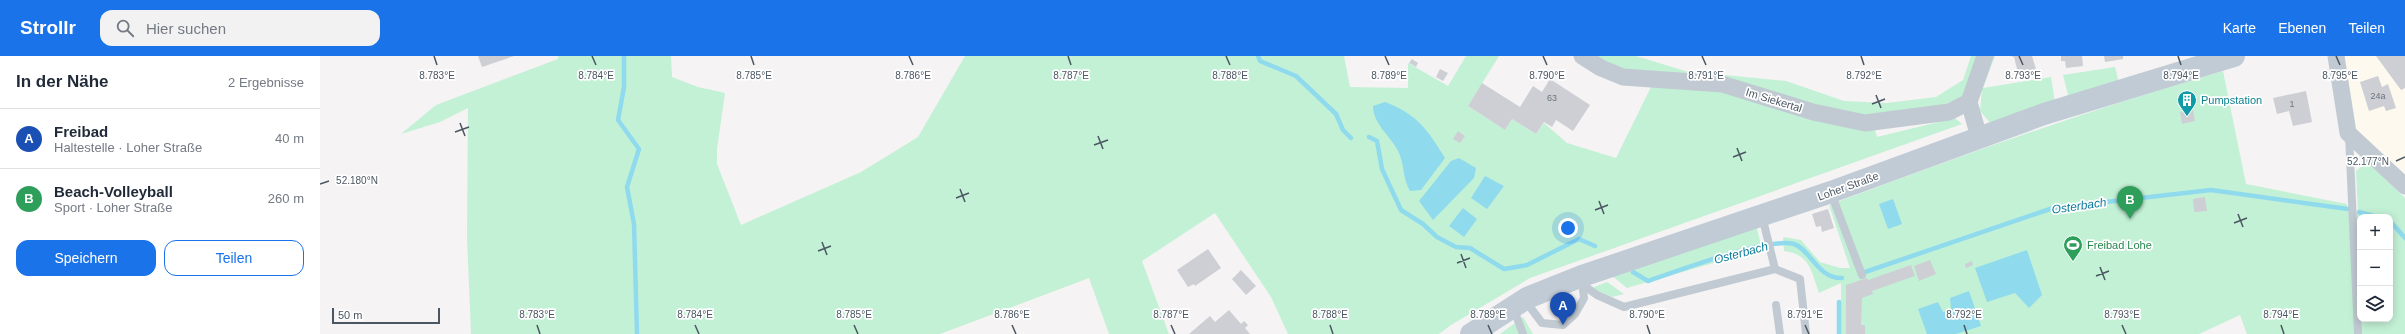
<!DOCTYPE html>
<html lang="de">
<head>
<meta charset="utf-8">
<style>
  body { margin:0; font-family:Helvetica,sans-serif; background:#f2f2f3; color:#1f2937 }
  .controls { position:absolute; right:12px; bottom:12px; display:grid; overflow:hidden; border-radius:8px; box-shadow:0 2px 10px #0003 }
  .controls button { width:36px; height:36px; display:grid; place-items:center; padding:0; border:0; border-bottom:1px solid #e0e1e3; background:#fff; color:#1f2937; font:20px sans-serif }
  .scale { position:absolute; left:12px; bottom:10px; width:108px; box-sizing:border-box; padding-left:4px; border:2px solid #4a5661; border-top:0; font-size:11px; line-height:14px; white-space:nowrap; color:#4a5661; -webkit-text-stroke:3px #fff; paint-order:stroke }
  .you { position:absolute; left:1248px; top:172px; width:14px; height:14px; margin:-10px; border:3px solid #fff; border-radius:50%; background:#1a73e8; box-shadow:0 0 0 6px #1a73e833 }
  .badge { display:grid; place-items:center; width:26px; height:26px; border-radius:50%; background:#1a73e8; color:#fff; font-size:13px; font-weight:700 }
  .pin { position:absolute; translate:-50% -33px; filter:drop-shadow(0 1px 2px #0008) }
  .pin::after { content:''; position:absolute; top:21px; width:14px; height:12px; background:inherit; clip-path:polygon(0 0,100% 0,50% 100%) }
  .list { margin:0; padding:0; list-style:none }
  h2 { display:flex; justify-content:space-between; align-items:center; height:52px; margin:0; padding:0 16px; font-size:17px }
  h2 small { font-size:13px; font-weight:400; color:#747a83 }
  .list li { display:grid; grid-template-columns:26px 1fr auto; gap:12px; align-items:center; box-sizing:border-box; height:60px; padding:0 16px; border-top:1px solid #e0e1e3 }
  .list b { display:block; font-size:15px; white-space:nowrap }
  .list p { margin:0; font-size:13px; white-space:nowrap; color:#747a83 }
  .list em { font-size:13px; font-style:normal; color:#747a83 }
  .actions { display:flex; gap:8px; padding:12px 16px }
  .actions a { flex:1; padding:9px 0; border:1px solid #1a73e8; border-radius:12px; text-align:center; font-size:14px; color:#1a73e8 }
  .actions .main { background:#1a73e8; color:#fff }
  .icon { flex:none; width:22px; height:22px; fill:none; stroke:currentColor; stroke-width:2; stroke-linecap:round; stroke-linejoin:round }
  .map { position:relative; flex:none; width:2085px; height:278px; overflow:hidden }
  header { display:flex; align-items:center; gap:24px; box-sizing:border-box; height:56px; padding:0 20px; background:#1a73e8; color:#fff }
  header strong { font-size:19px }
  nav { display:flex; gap:22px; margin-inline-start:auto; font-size:14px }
  .search { width:280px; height:36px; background:#f2f2f3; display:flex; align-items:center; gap:10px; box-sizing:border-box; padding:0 14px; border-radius:12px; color:#747a83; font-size:15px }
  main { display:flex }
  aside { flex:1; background:#fff }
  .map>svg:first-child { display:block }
  .commercial { fill:#fdf9ef }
  .green { fill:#c3f1d5; fill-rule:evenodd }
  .water { fill:#90daee }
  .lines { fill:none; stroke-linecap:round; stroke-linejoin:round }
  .stream { stroke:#90daee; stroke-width:4.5 }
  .building { fill:#cdcfd5 }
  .lane { stroke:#c1cad2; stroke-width:8 }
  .street { stroke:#c1cad2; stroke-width:17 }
  .secondary { stroke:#c1cbd6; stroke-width:22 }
  .ticks { fill:none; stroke:#4a5661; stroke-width:1.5 }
  .labels { text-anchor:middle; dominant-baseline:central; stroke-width:3.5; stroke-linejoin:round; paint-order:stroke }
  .number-label { font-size:9px; fill:#6b747e }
  .street-label { font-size:11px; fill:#4a5661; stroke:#fff }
  .culture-label { font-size:11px; fill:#0d838f; stroke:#fff; text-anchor:start }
  .leisure-label { font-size:11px; fill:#27864d; stroke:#fff; text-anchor:start }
  .water-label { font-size:12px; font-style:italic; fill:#0c7c9b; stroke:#fff }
  .ticks-label { font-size:10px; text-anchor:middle; fill:#4a5661; stroke:#fff; stroke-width:3.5; stroke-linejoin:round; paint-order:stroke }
</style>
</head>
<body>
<header>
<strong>Strollr</strong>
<div class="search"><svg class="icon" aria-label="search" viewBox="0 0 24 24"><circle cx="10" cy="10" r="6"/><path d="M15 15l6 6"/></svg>Hier suchen</div>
<nav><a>Karte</a><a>Ebenen</a><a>Teilen</a></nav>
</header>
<main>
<aside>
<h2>In der Nähe<small>2 Ergebnisse</small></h2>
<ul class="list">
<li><span class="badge" style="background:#1a4fb4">A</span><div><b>Freibad</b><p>Haltestelle · Loher Straße</p></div><em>40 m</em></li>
<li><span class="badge" style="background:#2e9e5b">B</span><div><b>Beach-Volleyball</b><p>Sport · Loher Straße</p></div><em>260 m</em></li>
</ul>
<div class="actions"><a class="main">Speichern</a><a>Teilen</a></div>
</aside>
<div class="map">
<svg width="2085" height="278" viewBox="0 0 2085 278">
  <rect width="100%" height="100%" fill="#f5f3f3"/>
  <path class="commercial" d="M2021 0H2085V122L2034 74Z"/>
  <g class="green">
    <path d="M238 0H351L352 21 378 31 405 37 397 93V108L421 169 541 116 598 81 645 0H1024L1030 31 1088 32V7L1128 30 1146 0H1179L1148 50 1185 74 1192 63 1216 78 1224 67 1247 87 1296 102 1331 31 1275 0H1316L1365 15 1466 25 1524 45 1567 47 1616 41 1643 24 1651 0H1675L1663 32 1731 21 1735 47 1671 68 1660 55 1662 33 1626 48 1551 61 1557 81 1635 62 1642 68 1210 222 1131 269 1119 278H968L951 241 895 157 822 205 849 278H789L769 222 620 278H151L147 181 148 52 120 66 81 78 116 49 238 3Z"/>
    <path d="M1795 11 1799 27 1749 43 1743 19Z"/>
    <path d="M1903 15 1926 128 2027 148 2028 156 2038 157 2036 115 2047 106 2085 142V278H1927L1920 259 1879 278H1521V227L1499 237C1491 215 1491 199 1464 195L1463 181 1481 184 1500 206 1520 212H1530L1509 149C1639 100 1769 54 1903 15ZM2040 161H2070V263H2040Z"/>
    <path d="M1436 169 1442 193 1307 232 1291 219Z"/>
    <path d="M1287 226 1304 238 1292 241 1274 233V231Z"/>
    <path d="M1203 261 1213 278H1180Z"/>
  </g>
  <g class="water">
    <path d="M1065 46C1097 58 1108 74 1125 102L1101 134 1090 135C1082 122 1085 107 1077 93 1069 79 1053 67 1053 50Z"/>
    <path d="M1139 102 1156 112 1154 122 1113 164 1099 145 1131 105Z"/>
    <path d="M1165 120 1184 130 1167 153 1151 142Z"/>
    <path d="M1573 143 1582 168 1568 173 1559 148Z"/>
    <path d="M1143 152 1157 163 1144 181 1129 170Z"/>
    <path d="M1707 194 1722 239 1709 252 1695 237 1667 246 1655 212Z"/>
    <path d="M1649 235 1661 270 1636 278H1607L1598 253 1618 246 1623 256 1631 253 1630 242Z"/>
  </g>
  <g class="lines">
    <g class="stream">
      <path d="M304 0V31L298 64 319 93 307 131 314 168 317 278"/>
      <path d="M938 0 940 5 976 20 1016 58 1023 74 1031 82"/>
      <path d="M1049 81 1057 85 1062 113 1081 154 1103 168 1117 181 1136 191 1150 192 1184 213 1207 209 1259 183 1275 190"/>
      <path d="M2039 156 2057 161"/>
      <path d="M2070 165 2085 182"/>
      <path d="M1313 216 1328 225C1358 215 1447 181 1474 188 1490 193 1498 223 1522 222"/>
      <path d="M1545 216 1733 152 1891 134 2028 153"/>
      <path d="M1519 278V246"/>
    </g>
  </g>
  <g class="building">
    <path d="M158 0H194L162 11Z"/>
    <path d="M1691 0H1712L1716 13 1698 17 1694 1Z"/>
    <path d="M1741 0H1762L1763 10 1746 12 1745 5H1741Z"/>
    <path d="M1784 0H1803V3L1785 6Z"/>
    <path d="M2056 0H2085V32L2081 34Z"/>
    <path d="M1092 3 1098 7 1096 11 1089 7Z"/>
    <path d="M1120 13 1128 17 1123 25 1116 21Z"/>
    <path d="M2058 20 2062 31 2068 28 2076 52 2066 55 2064 50 2049 55 2040 26Z"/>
    <path d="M1230 23 1270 49 1253 75 1236 64 1232 71 1224 66 1216 78 1192 63 1185 74 1148 50 1162 27 1200 51 1213 30 1222 36Z"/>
    <path d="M1986 35 1992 66 1973 70 1969 55 1957 58 1953 42Z"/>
    <path d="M1873 54 1875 65 1862 68 1860 56Z"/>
    <path d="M1138 75 1145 80 1140 87 1133 83Z"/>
    <path d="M1885 141 1887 155 1874 156 1873 143Z"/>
    <path d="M1508 153 1514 172 1502 176 1501 170 1496 171 1492 158Z"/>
    <path d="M888 193 901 212 875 230 874 228 868 231 857 214Z"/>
    <path d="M1610 204 1616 218 1599 225 1594 210Z"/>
    <path d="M1652 205 1653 209 1646 212 1645 208Z"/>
    <path d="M1591 209 1595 220 1552 235 1553 238 1542 242 1541 269H1545V278H1526V229L1547 222 1548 224Z"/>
    <path d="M921 214 936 230 926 239 912 223Z"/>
    <path d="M909 254 921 268 924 265 928 269 925 272 930 278H869L890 260 895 266Z"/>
  </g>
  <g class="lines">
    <g class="lane">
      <path d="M2029 79 2038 278"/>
      <path d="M1511 137 1542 219"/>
      <path d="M1455 213 1480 223 1486 278"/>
      <path d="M1262 221 1266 231 1277 239 1304 251 1455 213 1442 160"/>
      <path d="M1207 242 1210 251 1222 267 1243 269 1255 258 1264 242 1262 225"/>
      <path d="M1456 249 1460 278"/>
      <path d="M1193 251 1203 278"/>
    </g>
    <g class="street">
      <path d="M1262 0 1281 12 1303 21 1402 28 1493 56 1545 67 1629 56 1649 46"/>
      <path d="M2016 0 2028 77 2085 130"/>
      <path d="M1659 81 1649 46 1665 0"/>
    </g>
    <path class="secondary" d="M1151 278 1207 242 1262 220 1511 136 1724 58 1914 0"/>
  </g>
  <path class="ticks" d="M114 0 117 9M272 0 276 9M431 0 434 9M589 0 593 9M748 0 751 9M906 0 910 9M1065 0 1069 9M1223 0 1227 9M1382 0 1386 9M1541 0 1544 9M1699 0 1703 9M1858 0 1861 9M2016 0 2020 9M1556 39 1561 52M1552 48 1565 43M140 67 145 80M135 76 149 71M778 80 783 93M774 89 788 84M1417 92 1422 105M1413 101 1426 96M2076 105 2085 101M0 128 9 125M640 133 645 146M636 142 649 137M1279 145 1284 158M1275 154 1288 149M1918 158 1923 171M1914 167 1927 162M502 186 507 199M498 195 511 190M1141 198 1146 212M1137 207 1150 202M1780 211 1785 224M1776 220 1789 215M217 269 220 278M375 269 379 278M534 269 538 278M692 269 696 278M851 269 855 278M1010 269 1013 278M1168 269 1172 278M1327 269 1330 278M1485 269 1489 278M1644 269 1647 278M1802 269 1806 278M1961 269 1964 278"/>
  <defs>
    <symbol id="building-pin" viewBox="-11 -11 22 30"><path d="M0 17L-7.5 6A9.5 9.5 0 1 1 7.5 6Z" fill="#0f9aa8" stroke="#fff"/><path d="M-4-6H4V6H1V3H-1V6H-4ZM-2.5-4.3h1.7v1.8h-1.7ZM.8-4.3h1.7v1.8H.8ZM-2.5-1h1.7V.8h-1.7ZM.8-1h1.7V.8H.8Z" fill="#fff"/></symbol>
    <symbol id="stadium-pin" viewBox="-11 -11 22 30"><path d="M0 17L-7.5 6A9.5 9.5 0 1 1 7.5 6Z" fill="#2e9e5b" stroke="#fff"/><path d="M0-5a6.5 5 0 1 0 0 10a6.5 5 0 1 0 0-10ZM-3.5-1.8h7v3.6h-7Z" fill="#fff"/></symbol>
  </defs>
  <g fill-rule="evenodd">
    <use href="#building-pin" x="1856" y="33" width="22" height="30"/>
    <use href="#stadium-pin" x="1742" y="178" width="22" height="30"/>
  </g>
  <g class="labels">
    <g class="number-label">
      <text x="2058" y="40">24a</text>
      <text x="1232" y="42">63</text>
      <text x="1972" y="48">1</text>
    </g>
    <g class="street-label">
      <text transform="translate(1454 44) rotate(17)">Im Siekertal</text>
      <text transform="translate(1528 130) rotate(-20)">Loher Straße</text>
    </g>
    <g class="culture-label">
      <text x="1881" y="44">Pumpstation</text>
    </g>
    <g class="leisure-label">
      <text x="1767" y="189">Freibad Lohe</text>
    </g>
    <g class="water-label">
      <text transform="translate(1759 150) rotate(-8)">Osterbach</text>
      <text transform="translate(1421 197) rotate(-15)">Osterbach</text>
    </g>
  </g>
  <g class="ticks-label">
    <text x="276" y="23">8.784°E</text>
    <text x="117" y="23">8.783°E</text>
    <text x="434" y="23">8.785°E</text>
    <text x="593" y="23">8.786°E</text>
    <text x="910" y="23">8.788°E</text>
    <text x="1069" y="23">8.789°E</text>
    <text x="1227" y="23">8.790°E</text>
    <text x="1386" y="23">8.791°E</text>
    <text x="1544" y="23">8.792°E</text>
    <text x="1703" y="23">8.793°E</text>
    <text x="1861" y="23">8.794°E</text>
    <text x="751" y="23">8.787°E</text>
    <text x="2020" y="23">8.795°E</text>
    <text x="2048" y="109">52.177°N</text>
    <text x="37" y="128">52.180°N</text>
    <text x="217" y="262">8.783°E</text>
    <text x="375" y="262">8.784°E</text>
    <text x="534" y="262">8.785°E</text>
    <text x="692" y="262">8.786°E</text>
    <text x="851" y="262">8.787°E</text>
    <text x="1010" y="262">8.788°E</text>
    <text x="1168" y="262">8.789°E</text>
    <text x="1327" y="262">8.790°E</text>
    <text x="1485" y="262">8.791°E</text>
    <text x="1644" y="262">8.792°E</text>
    <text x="1802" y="262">8.793°E</text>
    <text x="1961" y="262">8.794°E</text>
  </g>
</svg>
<div class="controls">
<button>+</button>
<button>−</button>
<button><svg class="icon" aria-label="layers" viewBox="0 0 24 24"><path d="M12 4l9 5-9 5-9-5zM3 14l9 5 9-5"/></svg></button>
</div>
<div class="scale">50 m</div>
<div class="you"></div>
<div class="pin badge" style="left:1243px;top:269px;background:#1a4fb4">A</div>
<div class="pin badge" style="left:1810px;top:163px;background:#2e9e5b">B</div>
</div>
</main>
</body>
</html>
